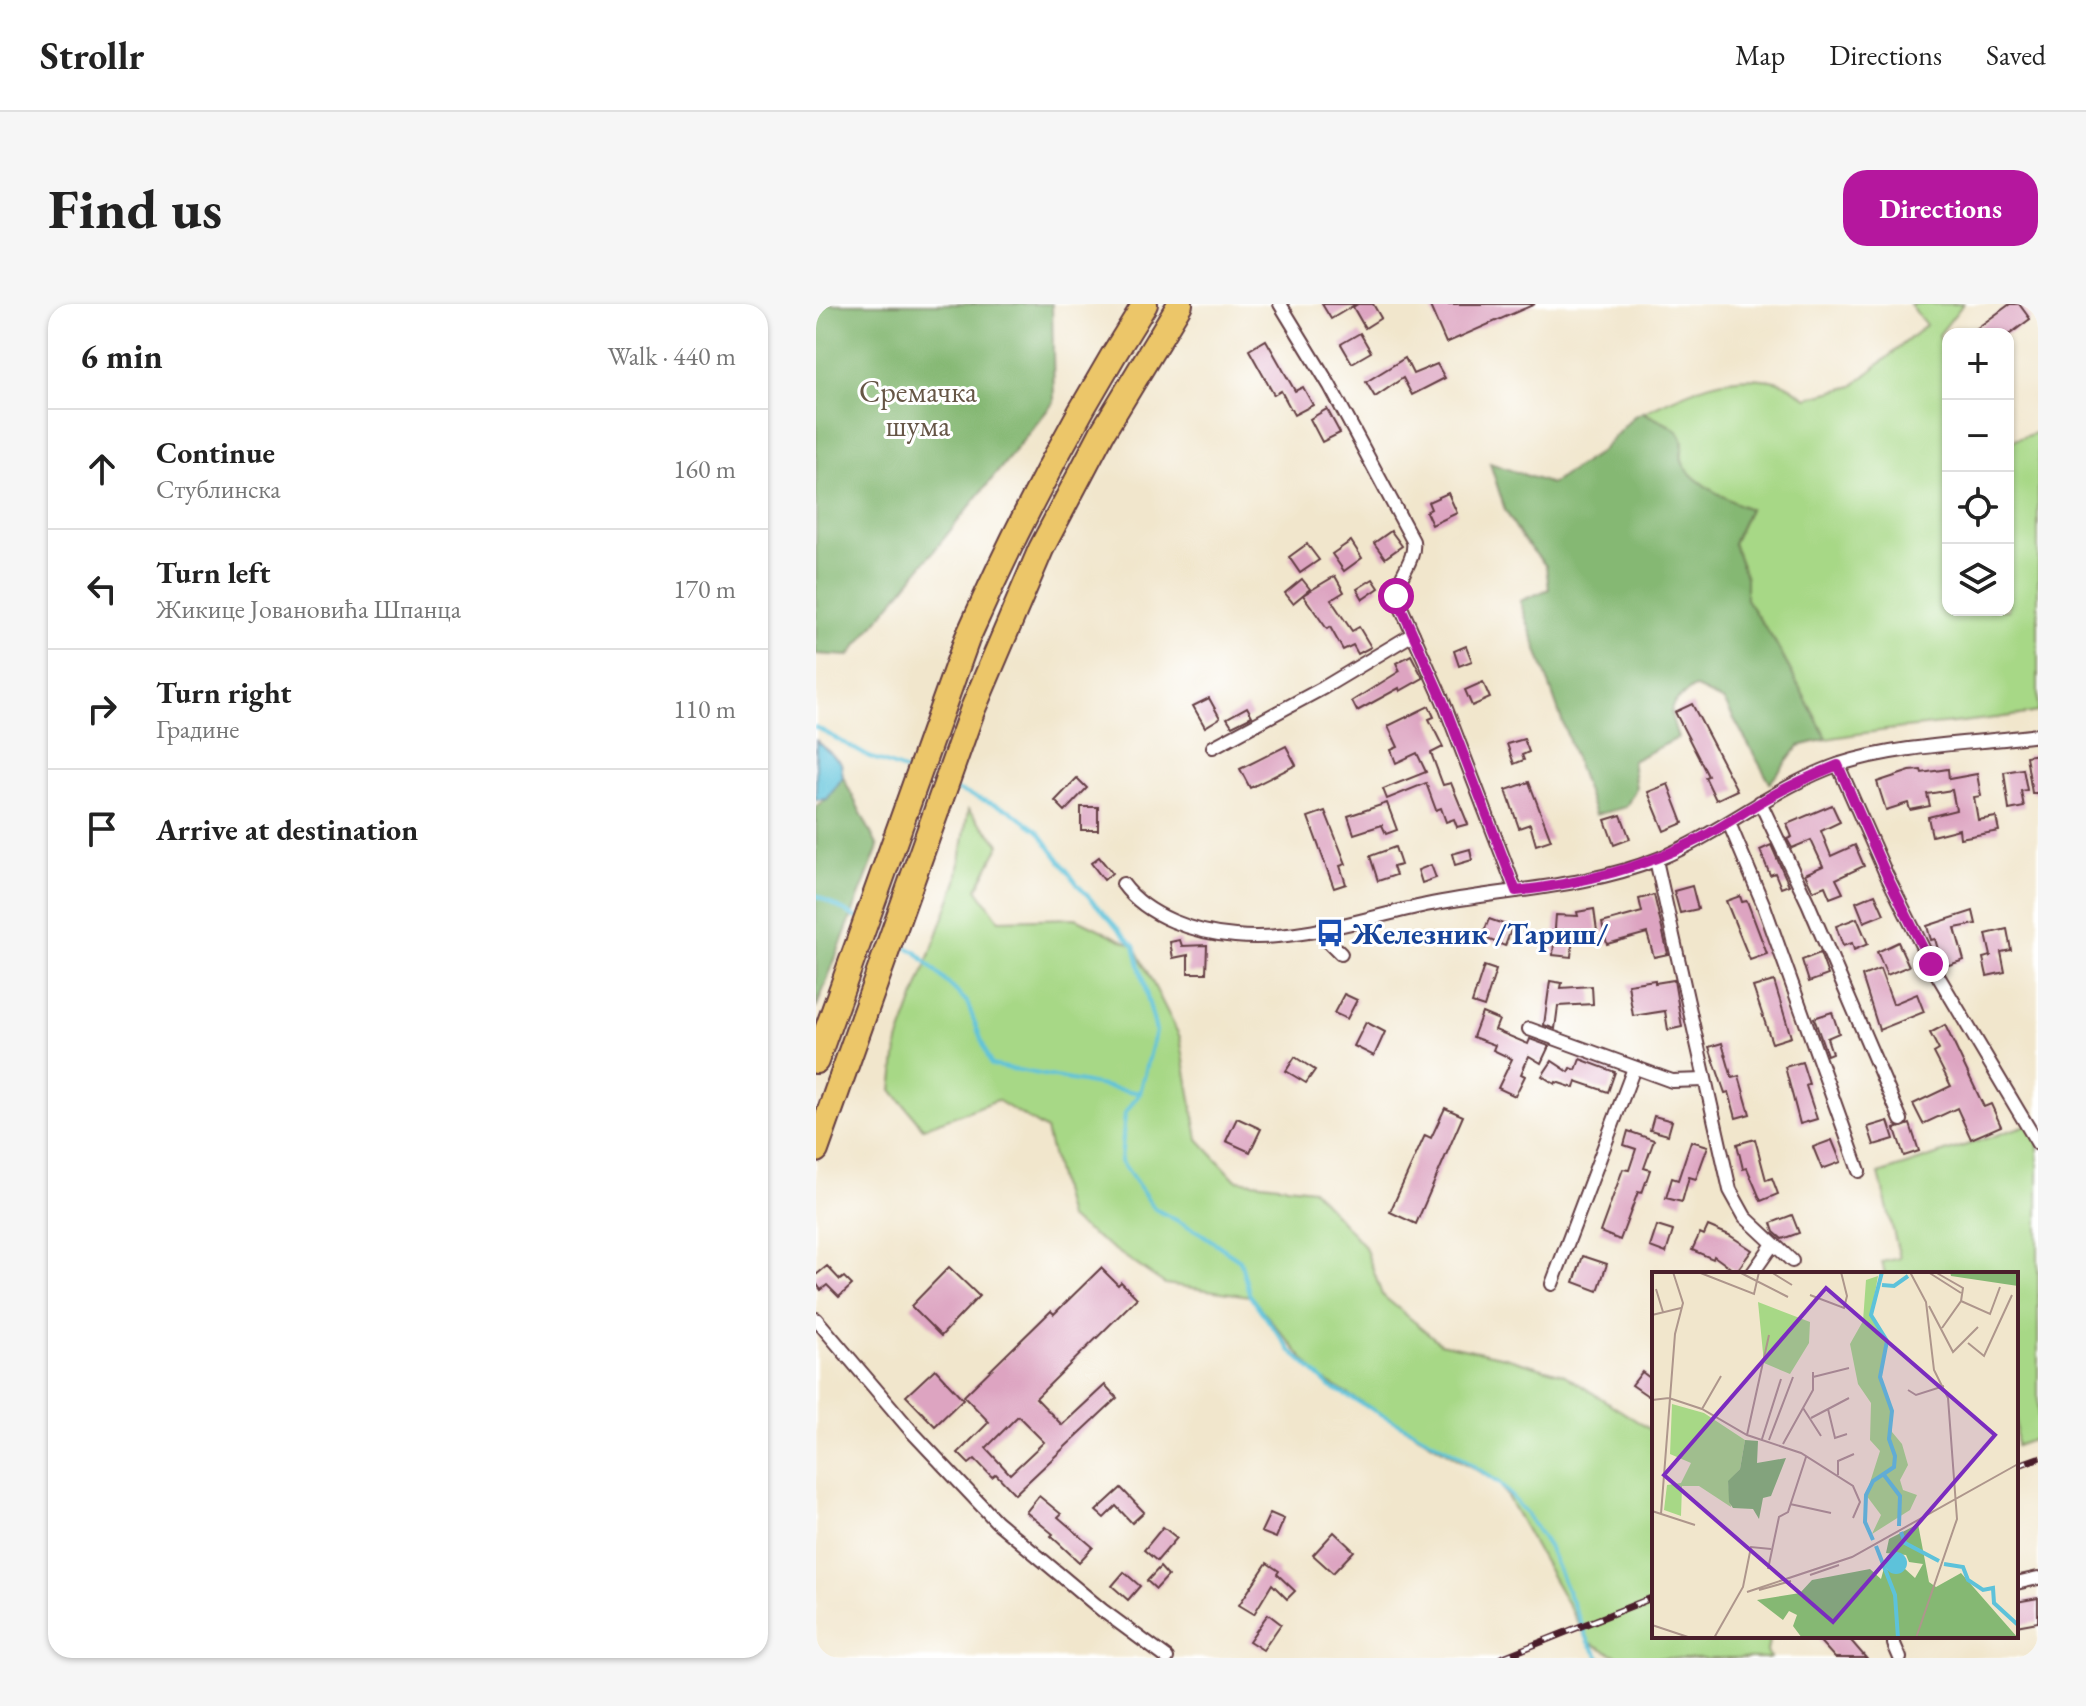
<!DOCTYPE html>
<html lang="en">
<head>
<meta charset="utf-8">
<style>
  body { margin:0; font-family:"EB Garamond",serif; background:#f6f6f6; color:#222 }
  .controls { position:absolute; right:24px; top:24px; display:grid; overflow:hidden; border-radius:16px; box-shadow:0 2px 6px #0004 }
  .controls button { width:72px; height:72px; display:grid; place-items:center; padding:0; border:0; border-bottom:2px solid #e0e0e0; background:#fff; color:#222; font:40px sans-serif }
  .stop { position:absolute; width:24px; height:24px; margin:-18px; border:6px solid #b5179e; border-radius:50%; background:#fff }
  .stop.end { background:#b5179e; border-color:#fff; box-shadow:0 2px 8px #0008 }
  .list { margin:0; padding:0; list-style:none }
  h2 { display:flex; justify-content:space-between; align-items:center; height:104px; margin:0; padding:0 32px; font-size:34px }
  h2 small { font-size:26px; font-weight:400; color:#767676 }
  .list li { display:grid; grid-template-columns:52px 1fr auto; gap:24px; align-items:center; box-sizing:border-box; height:120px; padding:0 32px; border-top:2px solid #e0e0e0 }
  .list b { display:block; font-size:30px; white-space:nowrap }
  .list p { margin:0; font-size:26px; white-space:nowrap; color:#767676 }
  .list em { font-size:26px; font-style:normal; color:#767676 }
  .icon { flex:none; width:44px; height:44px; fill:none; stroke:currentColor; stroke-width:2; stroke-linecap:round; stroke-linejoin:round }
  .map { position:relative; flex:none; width:1222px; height:1354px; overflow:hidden; border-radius:24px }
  header { display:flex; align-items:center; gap:48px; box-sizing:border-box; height:112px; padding:0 40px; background:#fff; border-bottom:2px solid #e0e0e0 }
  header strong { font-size:38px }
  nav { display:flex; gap:44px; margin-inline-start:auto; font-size:28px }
  .intro { display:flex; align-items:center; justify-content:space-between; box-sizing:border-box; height:192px; padding:0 48px }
  h1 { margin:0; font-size:56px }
  .button { padding:20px 36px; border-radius:24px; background:#b5179e; color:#fff; font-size:28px; font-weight:700 }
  main { display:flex; gap:48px; padding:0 48px }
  aside { flex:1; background:#fff; border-radius:24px; box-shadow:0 2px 6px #0004 }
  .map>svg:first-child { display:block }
  .green { fill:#a7d886; stroke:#787c58; stroke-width:2 }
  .forest { fill:#85b873; stroke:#686c4f; stroke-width:2 }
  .water { fill:#5dc2da; stroke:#547082; stroke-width:2 }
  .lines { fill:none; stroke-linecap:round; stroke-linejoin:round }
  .stream { stroke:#5dc2da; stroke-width:4 }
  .building { fill:#dda4c1; fill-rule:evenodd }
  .minor-casing { stroke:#633d43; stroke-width:16 }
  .motorway-casing { stroke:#633d43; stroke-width:28 }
  .minor { stroke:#fff; stroke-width:12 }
  .motorway { stroke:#ecc669; stroke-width:24 }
  .rail-casing { stroke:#4a1f2b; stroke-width:7 }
  .rail { stroke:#fff; stroke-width:4; stroke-dasharray:12; stroke-linecap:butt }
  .route { stroke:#b5179e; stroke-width:10 }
  .labels { text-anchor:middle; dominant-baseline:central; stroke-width:6; stroke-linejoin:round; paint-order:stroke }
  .park-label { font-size:30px; fill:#665646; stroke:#fff }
  .transit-label { font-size:30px; font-weight:bold; fill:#164399; stroke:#fff; text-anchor:start }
  .inset-river { fill:none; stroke:#5dc2da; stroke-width:4 }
  .inset-road { fill:none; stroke:#ae968c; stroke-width:2 }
  .view { fill:#7b2cbf; fill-opacity:0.15; stroke:#7b2cbf; stroke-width:4 }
  .inset-edge { fill:none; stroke:#4a1f2b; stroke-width:4 }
</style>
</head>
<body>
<header>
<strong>Strollr</strong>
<nav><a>Map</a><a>Directions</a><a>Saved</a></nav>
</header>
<div class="intro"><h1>Find us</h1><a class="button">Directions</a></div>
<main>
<aside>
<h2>6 min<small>Walk · 440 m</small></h2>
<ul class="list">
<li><svg class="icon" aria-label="ahead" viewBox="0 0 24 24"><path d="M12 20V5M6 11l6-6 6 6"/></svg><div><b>Continue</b><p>Стублинска</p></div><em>160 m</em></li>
<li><svg class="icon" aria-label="left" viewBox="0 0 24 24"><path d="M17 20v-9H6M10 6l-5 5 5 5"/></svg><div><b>Turn left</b><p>Жикице Јовановића Шпанца</p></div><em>170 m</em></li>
<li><svg class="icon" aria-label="right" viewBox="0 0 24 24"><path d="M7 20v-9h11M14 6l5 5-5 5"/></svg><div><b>Turn right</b><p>Градине</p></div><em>110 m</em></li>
<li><svg class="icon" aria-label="arrive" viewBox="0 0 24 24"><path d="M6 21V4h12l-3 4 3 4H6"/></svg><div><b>Arrive at destination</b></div></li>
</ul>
</aside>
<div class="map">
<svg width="1222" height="1354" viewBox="0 0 1222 1354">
  <rect width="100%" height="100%" fill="#fff"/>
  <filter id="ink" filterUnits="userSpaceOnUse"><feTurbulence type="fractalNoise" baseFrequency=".0125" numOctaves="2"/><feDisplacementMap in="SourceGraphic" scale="16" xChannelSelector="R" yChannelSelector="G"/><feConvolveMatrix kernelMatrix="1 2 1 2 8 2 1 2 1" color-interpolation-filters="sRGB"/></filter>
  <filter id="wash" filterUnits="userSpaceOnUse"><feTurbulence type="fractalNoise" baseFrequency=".006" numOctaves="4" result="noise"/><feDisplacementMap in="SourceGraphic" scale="32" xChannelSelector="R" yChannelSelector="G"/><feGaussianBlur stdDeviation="1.8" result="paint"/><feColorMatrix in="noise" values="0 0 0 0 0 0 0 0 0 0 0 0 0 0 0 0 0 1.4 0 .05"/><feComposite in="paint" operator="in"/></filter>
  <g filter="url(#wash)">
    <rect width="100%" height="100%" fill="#f1e6cc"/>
    <g class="green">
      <path d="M1094 0H1147L1123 31 1132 68V306H1192V138L1222 128V408C1152 420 1081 422 1011 435L959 338 929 295 930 273 917 239 933 205C914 197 872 177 866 157 863 145 872 140 861 127 854 119 837 115 828 108 871 88 913 65 963 78 972 80 982 89 991 94L1037 82 1110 21Z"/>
      <path d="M152 506 184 540 161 585 183 616 260 614 318 642 364 733 382 835 420 876 496 885 549 943 566 991 624 1039 689 1053 747 1070 838 1128V1332H954L951 1347 954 1354H805L773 1338 684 1180 503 1073 434 992 349 980 252 914 230 826 181 796 107 824 76 786 82 738 141 577Z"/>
      <path d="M1211 821 1222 836V1134L1200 1142V970H1069L1066 958 1084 954 1063 870Z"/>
    </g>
    <g class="forest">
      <path d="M0 0H236L238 98 33 352 0 350Z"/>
      <path d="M828 108C837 115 854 119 861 127 872 140 863 144 866 157 873 177 914 197 933 205L917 239 930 273V295L959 338 1011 435 983 442 954 479 908 397 878 383C850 404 852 401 862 434L816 457 820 484 810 503 779 511 704 297 733 285 730 262 706 234 689 206 674 159 735 180 784 148 818 112Z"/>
      <path d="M27 473 62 543 0 705V502L11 495Z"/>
    </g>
    <path class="water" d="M0 436 25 459 27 473 11 495 0 496Z"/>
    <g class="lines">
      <g class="stream">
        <path d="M0 423 51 452 96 469"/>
        <path d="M138 485 193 506 222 527 261 580 318 642 340 727 324 789 309 809 305 857 339 905 383 928 424 956 434 992 475 1047 513 1082 640 1150 684 1180 710 1209 733 1244 773 1338 784 1354"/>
        <path d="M0 591 43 615"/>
        <path d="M82 638 100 648 151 698 175 761 324 789"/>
      </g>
    </g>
    <g id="blocks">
      <g class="building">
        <path d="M506 0H540L515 15Z"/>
        <path d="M542 0H557L565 14 549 24 537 3Z"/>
        <path d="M613 0H719L630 39Z"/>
        <path d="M1194 0H1203L1214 15 1194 30H1153Z"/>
        <path d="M544 29 555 48 536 59 525 40Z"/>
        <path d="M450 36 479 87 487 83 497 101 478 111 465 87 458 91 433 46Z"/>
        <path d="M589 54 597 70 621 60 629 74 596 91 587 74 559 93 550 78Z"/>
        <path d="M511 105 524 129 506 138 494 115Z"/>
        <path d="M632 189 641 209 616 221 610 208 615 205 612 198Z"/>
        <path d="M575 227 586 242 569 254 558 239Z"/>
        <path d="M535 237 546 254 528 267 516 250Z"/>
        <path d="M491 240 503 256 484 269 473 253Z"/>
        <path d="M519 272 528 288 515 296 536 327 543 323 555 343 542 350 537 341 527 346 514 323 511 325 487 291Z"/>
        <path d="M486 275 494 285 477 299 469 289Z"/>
        <path d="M557 275 563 284 547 295 541 285Z"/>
        <path d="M650 342 656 357 643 362 638 347Z"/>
        <path d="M595 351 607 374 584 387 583 384 541 407 536 397 584 367 580 359Z"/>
        <path d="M667 378 674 394 656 402 649 386Z"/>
        <path d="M393 394 404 414 389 423 377 402Z"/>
        <path d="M876 400 921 486 900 496 889 473 892 472 859 408Z"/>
        <path d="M613 402 618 413 613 415 627 443 615 449 627 481 635 479 652 520 641 523 638 515 630 518 625 504 620 506 610 479 571 495 567 485 610 468 601 449 580 459 575 446 582 443 572 422Z"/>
        <path d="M431 403 436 412 416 422 411 414Z"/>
        <path d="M708 435 713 448 706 451 708 456 698 460 691 440Z"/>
        <path d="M470 442 480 461 434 484 424 465Z"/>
        <path d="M1222 450V489H1216L1210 452Z"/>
        <path d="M1132 465 1133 475 1161 470 1165 492 1158 493 1162 516 1180 513 1183 527 1144 534 1143 525 1116 532 1112 513 1140 506 1136 486 1111 490 1114 502 1094 506 1092 499 1070 506 1061 478 1094 467 1105 466 1106 469Z"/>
        <path d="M1207 465 1211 486 1205 487 1208 503 1193 506 1188 468Z"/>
        <path d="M261 474 271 484 249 507 239 497Z"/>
        <path d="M713 478 735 536 720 541 714 520 703 524 690 486Z"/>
        <path d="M852 480 867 519 848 527 832 488Z"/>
        <path d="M571 499 581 526 570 530 566 521 538 530 532 512Z"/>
        <path d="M1016 501 1024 518 1005 527 1015 552 1039 541 1048 562 1020 575 1027 589 1014 594 1009 582 997 587 989 570 1007 562 995 536 976 544 971 535 976 533 971 520Z"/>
        <rect x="265" y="503" width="17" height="23"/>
        <path d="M509 507 530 560 524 562 530 580 518 584 492 513Z"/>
        <path d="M805 511 814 535 798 541 789 516Z"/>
        <path d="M955 541 973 581 965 584 959 569 954 571 944 546Z"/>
        <path d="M579 543 585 561 577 563 580 571 562 577 554 552Z"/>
        <path d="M654 545 656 556 639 561 636 550Z"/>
        <path d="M283 553 296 569 288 576 275 559Z"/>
        <path d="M615 561 620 574 606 579 602 566Z"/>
        <path d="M876 582 882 605 864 609 858 587Z"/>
        <path d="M1059 590 1068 610 1048 618 1040 598Z"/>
        <path d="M838 591 852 650 838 653 831 629 791 640 786 619 826 608 823 595Z"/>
        <path d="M924 592 926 598 931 597 951 650 934 656 910 597Z"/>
        <path d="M778 605 781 627 757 631 755 653 737 651 740 611 762 612 761 608Z"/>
        <path d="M1157 607 1160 620 1139 624 1148 656 1127 663 1119 635 1115 636 1111 622Z"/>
        <path d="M1041 614 1052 640 1038 646 1036 639 1027 642 1020 622Z"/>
        <path d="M673 615 696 623 689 642 666 633Z"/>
        <path d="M1191 625 1195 646 1185 648 1189 668 1171 672 1167 654 1175 652 1170 630Z"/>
        <path d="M364 636 366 642 391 641 390 669H372V651L357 654 354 638Z"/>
        <path d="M1082 638 1093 662 1071 671 1061 648Z"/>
        <path d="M1004 649 1012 671 993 678 986 656Z"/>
        <path d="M668 662 680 666 668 703 656 699Z"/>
        <path d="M1064 665 1077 700 1101 690 1108 708 1063 726 1046 672Z"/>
        <path d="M839 676V679L858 676 866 723 852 726 849 707 817 712 812 680Z"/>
        <path d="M734 677 746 679 745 684 776 682 777 700 742 702 739 725 728 721Z"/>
        <path d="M958 677 975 733 956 739 937 683Z"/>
        <path d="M528 690 541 696 531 715 518 709Z"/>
        <path d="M1016 708 1023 729 1011 734 1016 749 1011 751 998 714Z"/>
        <path d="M666 709 683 716 679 726 712 740 714 735 733 742 725 759 713 752 705 770 709 772 699 792 682 784 696 755 677 746 679 741 657 733Z"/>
        <path d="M550 718 569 728 558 752 538 742Z"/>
        <path d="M1129 721 1168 803 1175 800 1185 822 1155 835 1141 804 1107 820 1097 800 1135 782 1118 749 1123 746 1114 729Z"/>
        <path d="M906 739 916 774 923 772 934 810 920 814 913 788 909 789 893 743Z"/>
        <path d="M479 753 499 766 490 779 470 767Z"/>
        <path d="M764 755 799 768 792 788 760 777 758 784 740 778 739 780 726 772 736 757 753 768 755 764 760 766Z"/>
        <path d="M986 758 993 780 990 782 1001 815 984 820 969 763Z"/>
        <path d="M629 804 647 812 600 920 574 908 609 831 615 834Z"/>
        <path d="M838 812 856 817 852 831 834 826Z"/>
        <path d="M421 814 445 825 434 848 410 837Z"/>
        <path d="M1072 817 1078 835 1058 841 1052 823Z"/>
        <path d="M1094 820 1103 847 1088 852 1079 825Z"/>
        <path d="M812 827 838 836 828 864 834 866 826 889 822 888 804 936 784 928 807 865 813 866 820 845 808 841Z"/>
        <path d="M939 835 950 876 956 874 962 890 945 897 931 864 927 865 921 840Z"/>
        <path d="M1016 836 1025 858 1006 865 997 843Z"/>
        <path d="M875 837 892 842 880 875 873 873 866 898 850 894 856 874 862 876Z"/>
        <path d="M976 911 983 929 966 935 958 928 955 919Z"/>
        <path d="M841 922 857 927 850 949 834 943Z"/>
        <path d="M892 922 913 931 936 946 920 968 898 952 897 955 876 946 884 929 888 931Z"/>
        <path d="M767 952 791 960 782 987 758 978Z"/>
        <path d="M11 962 24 976 28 973 36 981 23 993 11 981 5 986 0 979V971Z"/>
        <path d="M133 963 163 992 125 1032 95 1002Z"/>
        <path d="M285 964 302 981 305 978 321 994 220 1094 246 1121 289 1081 301 1094 199 1190 180 1170 176 1173 159 1155 153 1160 142 1149 173 1118 148 1092 235 1007 238 1010ZM202 1112 228 1138 194 1170 170 1144Z"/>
        <path d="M119 1065 147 1095 119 1122 90 1092Z"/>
        <path d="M826 1068 838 1077V1084L832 1092 816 1081Z"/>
        <path d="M305 1184 328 1208 316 1219 300 1202 288 1214 280 1207Z"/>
        <path d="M223 1192 245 1210 242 1213 277 1243 263 1258 235 1232 237 1230 210 1208Z"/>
        <path d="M454 1209 468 1215 460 1234 445 1228Z"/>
        <path d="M347 1223 361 1234 341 1257 328 1246Z"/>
        <path d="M518 1228 538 1247 517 1269 497 1251Z"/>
        <path d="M451 1259 463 1267 461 1270 479 1287 471 1295 456 1280 438 1310 423 1301Z"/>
        <path d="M344 1263 352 1272 340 1285 331 1277Z"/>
        <path d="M308 1268 324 1282 312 1296 296 1282Z"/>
        <path d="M1222 1294V1318L1200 1322V1298Z"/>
        <path d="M452 1310 465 1320 447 1346 433 1337Z"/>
        <path d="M999 1332H1031L1050 1354H1019Z"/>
      </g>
    </g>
  </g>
  <g filter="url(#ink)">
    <use href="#blocks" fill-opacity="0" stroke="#633d43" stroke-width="2"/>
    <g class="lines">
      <defs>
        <g id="minor">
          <path d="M464 0 514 82 597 237C600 257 581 272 580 292L627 397 700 587"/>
          <path d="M397 443 507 384 597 330"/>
          <path d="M1022 461 1070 570 1115 660 1222 840"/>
          <path d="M944 498 992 599 1085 816"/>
          <path d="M913 519 948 602 1043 867"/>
          <path d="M840 556 914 886 929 913 976 957"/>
          <path d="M307 580C331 613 380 629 419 632 483 638 548 614 610 601 688 585 767 585 842 555 906 529 959 482 1024 460 1088 440 1156 440 1222 431"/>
          <path d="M505 625 510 635 525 650"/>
          <path d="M713 725 856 777 889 776"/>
          <path d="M936 970 957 940"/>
          <path d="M736 980 818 764"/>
          <path d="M0 1015 97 1129 180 1217 286 1306 351 1354"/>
          <path d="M1200 1279 1222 1274"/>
          <path d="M1078 1332V1340L1084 1354"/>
        </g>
        <g id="motorway">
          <path d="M0 757 151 335C202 219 261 107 329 0"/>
          <path d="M0 846 156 407 225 245 286 129 364 0"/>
        </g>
      </defs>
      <use href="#minor" class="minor-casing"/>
      <use href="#motorway" class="motorway-casing"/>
      <use href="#minor" class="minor"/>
      <use href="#motorway" class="motorway"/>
      <defs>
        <g id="rail">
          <path d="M1200 1162 1222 1154"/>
          <path d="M685 1354 838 1293"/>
        </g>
      </defs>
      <use href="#rail" class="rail-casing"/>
      <use href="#rail" class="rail"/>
    </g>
  </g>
  <g class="lines" filter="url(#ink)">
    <path class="route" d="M580 292 627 397 700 587C763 580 824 565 881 536 905 524 927 508 950 495 973 482 997 471 1022 461L1070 570 1115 660"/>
  </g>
  <defs>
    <symbol id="bus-bare" viewBox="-9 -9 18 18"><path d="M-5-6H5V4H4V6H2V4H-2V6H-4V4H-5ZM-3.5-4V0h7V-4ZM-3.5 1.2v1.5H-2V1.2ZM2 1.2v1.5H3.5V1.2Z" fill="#1a4fb4" stroke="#fff" stroke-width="2.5" paint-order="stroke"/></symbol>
  </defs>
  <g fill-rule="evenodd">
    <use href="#bus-bare" x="494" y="609" width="40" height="40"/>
  </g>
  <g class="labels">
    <g class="park-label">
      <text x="102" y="87">Сремачка<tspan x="102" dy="34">шума</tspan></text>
    </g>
    <g class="transit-label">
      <text x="536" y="629">Железник /Тариш/</text>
    </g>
  </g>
  <g transform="translate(836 968)">
    <rect width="366" height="366" fill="#f1e6cc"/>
    <path d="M226 4 219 43 235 72 228 105 240 141V160L250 172 256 193 248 208 251 218 265 223 258 238 220 262 229 243 214 223 228 179 218 168 219 131 206 112 198 72 211 49 214 8ZM106 30 158 50 157 71 138 102 112 91ZM20 132 52 141 93 168 88 197 76 210 79 235 47 214H30L29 244 12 238 15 213 29 211 39 191 18 182Z" fill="#a7d886"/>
    <path d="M298 0H366V14L299 4ZM93 168 106 169 105 191 134 186 119 224 111 226 107 247 101 237 81 236 77 230 76 209 88 197ZM266 252 277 310 284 315 309 301 366 366H150L141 354 145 343 137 339 131 348 105 328 148 321 160 308 218 297 229 307 233 292V298L252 296 263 306 271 292 257 290 254 283 234 281 237 267Z" fill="#85b873"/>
    <path d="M233 291a11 11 0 1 1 22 0a11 11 0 1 1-22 0Z" fill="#5dc2da"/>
    <path class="inset-river" d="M230 13 242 14 256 4M232 203 248 224 247 254M249 260 253 271 287 289M221 268 213 250 214 223 221 209 242 195 243 184 237 167 240 139 228 105 235 69 219 43 230 0M224 274 243 323 246 366M292 292 311 295 316 308 331 318 341 316 342 331 366 353"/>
    <path class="inset-road" d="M46 0 102 22 107 0M119 0 140 13M258 0 274 30 282 98 296 126 305 247 264 366M276 0 309 21M283 0 311 16 309 29 290 56M89 1 136 25M4 17 11 40M158 23 192 36 195 24 189 0M309 29 338 42 348 15M277 34 301 80 326 55M0 43 29 36M316 71 332 84 360 23M161 105 197 96M256 118 264 123 292 114M0 128 17 126 50 137 95 163 149 181 201 214 208 230 201 246M151 136 169 164M50 137 69 104M176 137 183 166 195 162M159 146 197 126M95 163 117 63M110 167 129 107M117 168 141 105M131 172 161 118V100M186 203V189L202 182M138 232 179 241M0 239 43 253M9 242 23 62 31 31 21 0M116 297 127 245 136 240 154 185M158 303 187 293M107 318 139 309M95 320 200 285 366 192M0 353 39 366M62 366 91 315 99 275 119 277"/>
    <path class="view" d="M174 16 343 163 181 350 12 203Z"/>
    <rect width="366" height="366" class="inset-edge"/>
  </g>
</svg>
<div class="controls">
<button>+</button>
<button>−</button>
<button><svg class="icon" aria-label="locate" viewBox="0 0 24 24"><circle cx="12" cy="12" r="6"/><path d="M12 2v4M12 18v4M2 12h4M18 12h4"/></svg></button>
<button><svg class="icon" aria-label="layers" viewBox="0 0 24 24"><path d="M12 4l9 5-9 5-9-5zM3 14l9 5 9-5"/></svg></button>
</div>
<div class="stop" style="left:580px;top:292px"></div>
<div class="stop end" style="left:1115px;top:660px"></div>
</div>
</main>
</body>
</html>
